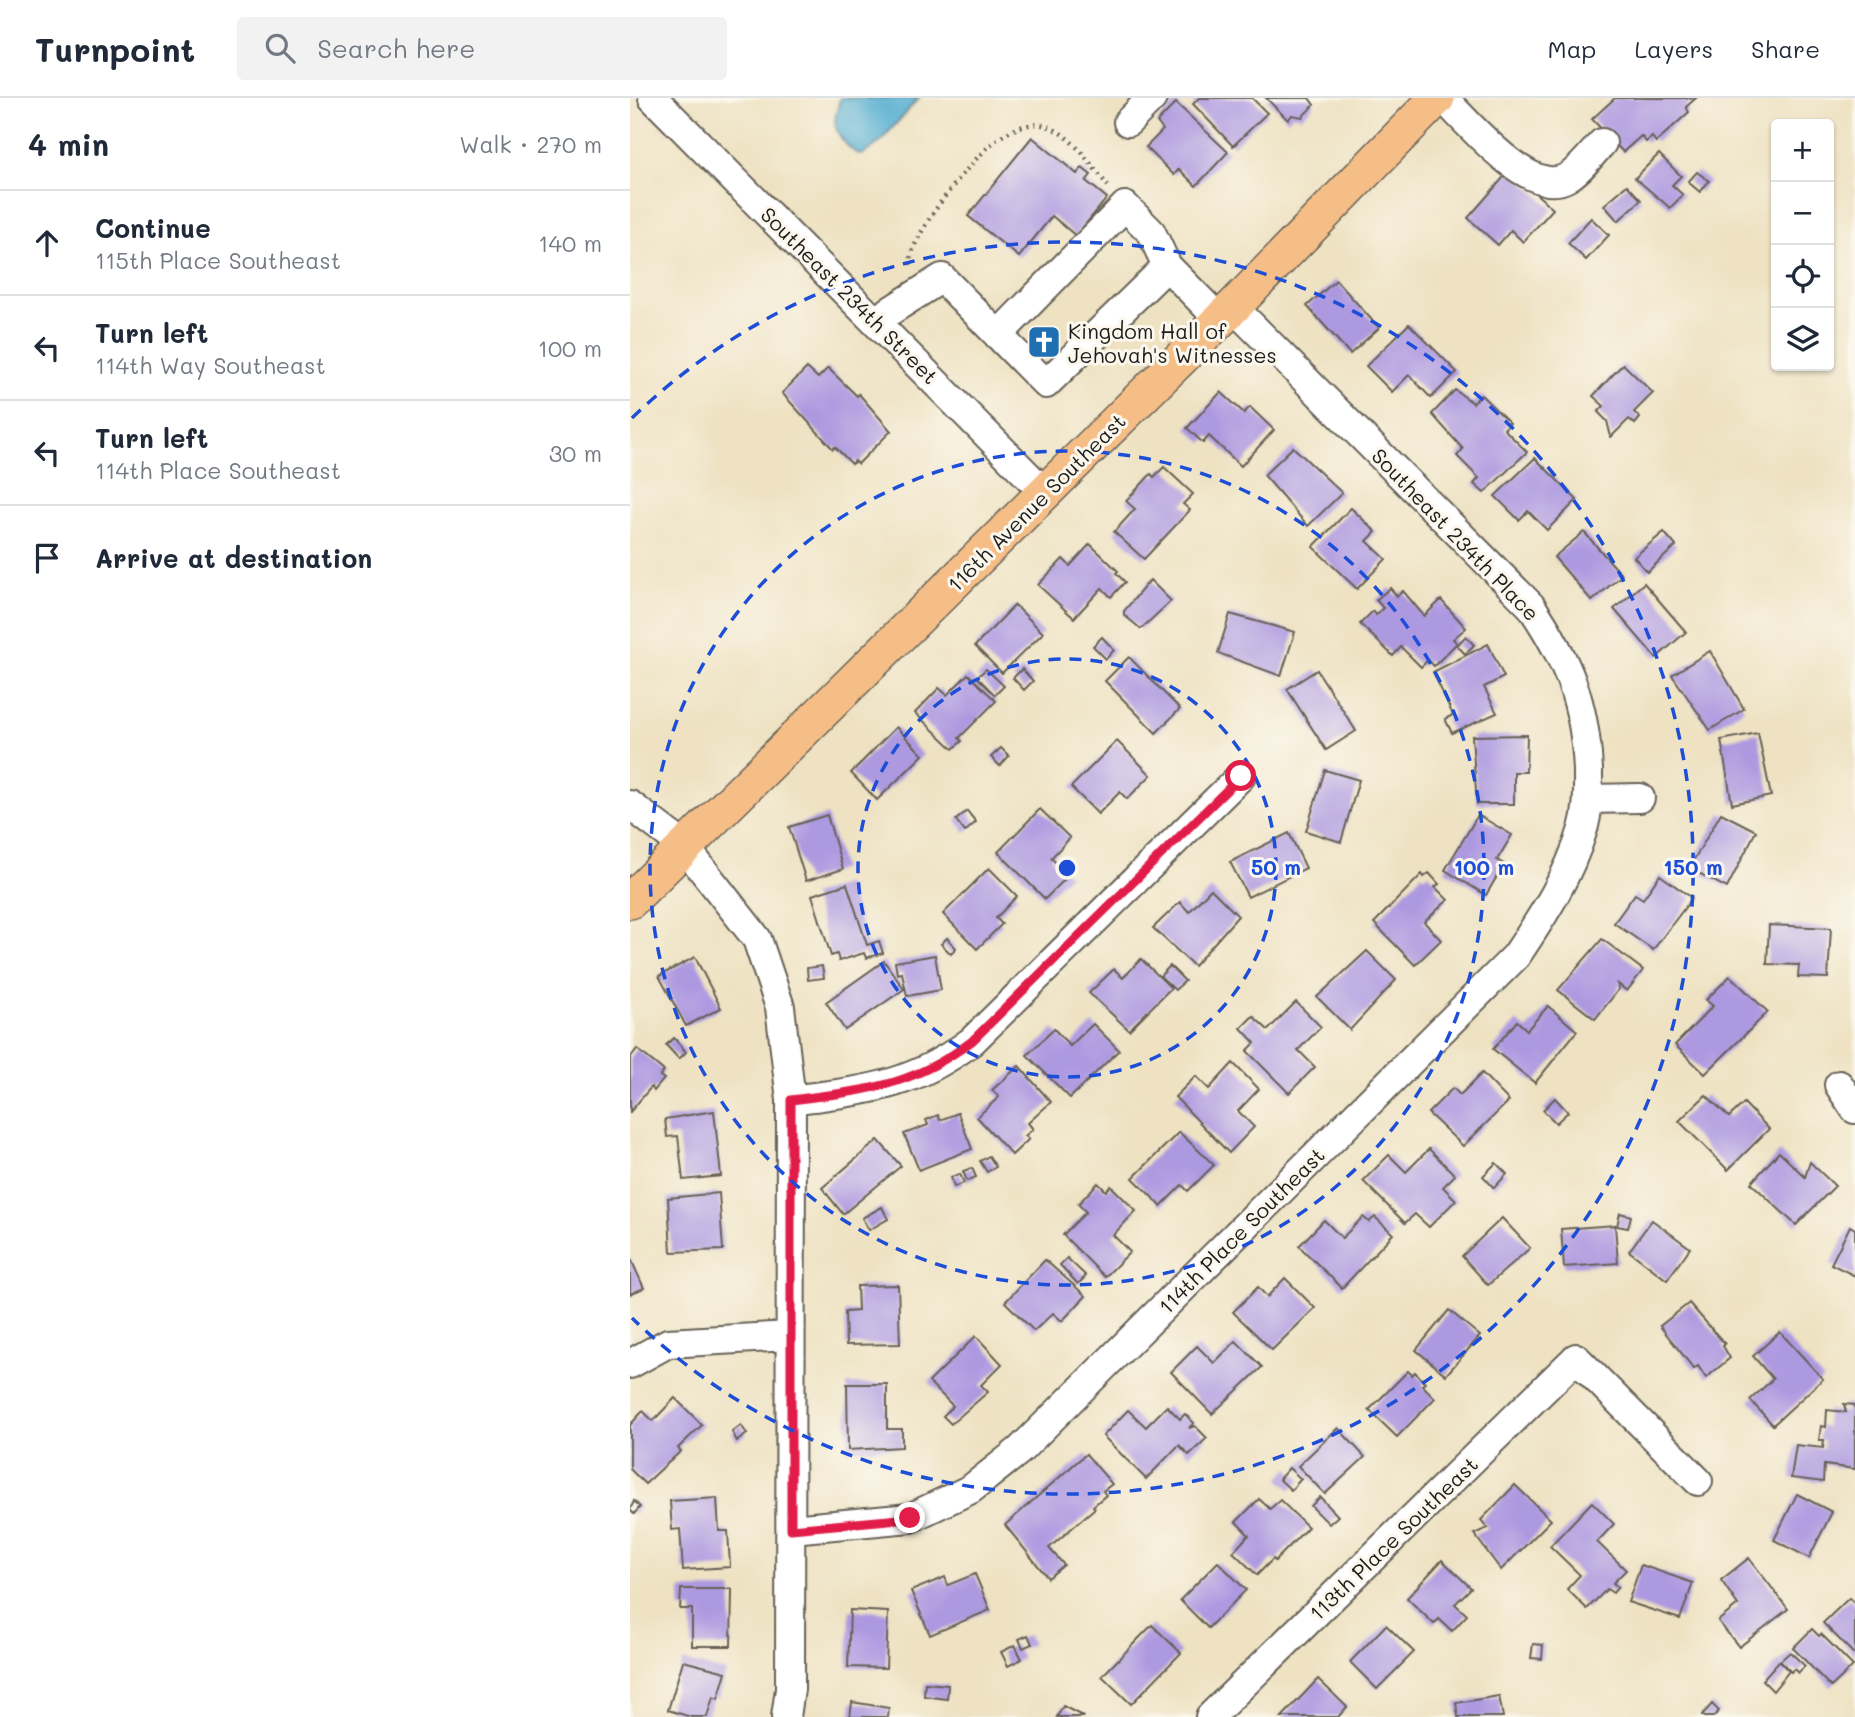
<!DOCTYPE html>
<html lang="en">
<head>
<meta charset="utf-8">
<style>
  body { margin:0; font-family:Mali,sans-serif; background:#f2f2f3; color:#1f2937 }
  .controls { position:absolute; right:21px; top:21px; display:grid; overflow:hidden; border-radius:7px; box-shadow:0 2px 5px #0004 }
  .controls button { width:63px; height:63px; display:grid; place-items:center; padding:0; border:0; border-bottom:2px solid #e0e1e3; background:#fff; color:#1f2937; font:35px sans-serif }
  .stop { position:absolute; width:21px; height:21px; margin:-16px; border:5px solid #e11d48; border-radius:50%; background:#fff }
  .stop.end { background:#e11d48; border-color:#fff; box-shadow:0 2px 7px #0008 }
  .list { margin:0; padding:0; list-style:none }
  h2 { display:flex; justify-content:space-between; align-items:center; height:91px; margin:0; padding:0 28px; font-size:30px }
  h2 small { font-size:23px; font-weight:400; color:#747a83 }
  .list li { display:grid; grid-template-columns:46px 1fr auto; gap:21px; align-items:center; box-sizing:border-box; height:105px; padding:0 28px; border-top:2px solid #e0e1e3 }
  .list b { display:block; font-size:26px; white-space:nowrap }
  .list p { margin:0; font-size:23px; white-space:nowrap; color:#747a83 }
  .list em { font-size:23px; font-style:normal; color:#747a83 }
  .icon { flex:none; width:38px; height:38px; fill:none; stroke:currentColor; stroke-width:2; stroke-linecap:round; stroke-linejoin:round }
  .map { position:relative; flex:none; width:1225px; height:1619px; overflow:hidden }
  header { display:flex; align-items:center; gap:42px; box-sizing:border-box; height:98px; padding:0 35px; background:#fff; border-bottom:2px solid #e0e1e3 }
  header strong { font-size:33px }
  nav { display:flex; gap:38px; margin-inline-start:auto; font-size:24px }
  .search { width:490px; height:63px; background:#f2f2f3; display:flex; align-items:center; gap:18px; box-sizing:border-box; padding:0 24px; border-radius:7px; color:#747a83; font-size:26px }
  main { display:flex }
  aside { flex:1; background:#fff }
  .map>svg:first-child { display:block }
  .water { fill:#53add1; stroke:#386476; stroke-width:2 }
  .building { fill:#ad99e0 }
  .lines { fill:none; stroke-linecap:round; stroke-linejoin:round }
  .minor-casing { stroke:#666156; stroke-width:32 }
  .major-casing { stroke:#666156; stroke-width:38 }
  .path { stroke:#666156; stroke-width:4.5; stroke-dasharray:2 5; stroke-linecap:butt }
  .minor { stroke:#fff; stroke-width:28 }
  .major { stroke:#f6be87; stroke-width:35 }
  .route { stroke:#e11d48; stroke-width:9 }
  .ring { fill:none; stroke:#1d4ed8; stroke-width:3.5; stroke-dasharray:12 9 }
  .labels { text-anchor:middle; dominant-baseline:central; stroke-width:6; stroke-linejoin:round; paint-order:stroke }
  .street-label { font-size:21px; fill:#1c1c1c; stroke:#fbf7ec }
  .poi-label { font-size:21px; fill:#1c1c1c; stroke:#fbf7ec; text-anchor:start }
  .centre { fill:#1d4ed8; stroke:#fbf7ec; stroke-width:3.5 }
  .ring-label { font-size:21px; text-anchor:middle; font-weight:bold; fill:#1d4ed8; stroke:#fbf7ec; stroke-width:6; stroke-linejoin:round; paint-order:stroke }
</style>
</head>
<body>
<header>
<strong>Turnpoint</strong>
<div class="search"><svg class="icon" aria-label="search" viewBox="0 0 24 24"><circle cx="10" cy="10" r="6"/><path d="M15 15l6 6"/></svg>Search here</div>
<nav><a>Map</a><a>Layers</a><a>Share</a></nav>
</header>
<main>
<aside>
<h2>4 min<small>Walk · 270 m</small></h2>
<ul class="list">
<li><svg class="icon" aria-label="ahead" viewBox="0 0 24 24"><path d="M12 20V5M6 11l6-6 6 6"/></svg><div><b>Continue</b><p>115th Place Southeast</p></div><em>140 m</em></li>
<li><svg class="icon" aria-label="left" viewBox="0 0 24 24"><path d="M17 20v-9H6M10 6l-5 5 5 5"/></svg><div><b>Turn left</b><p>114th Way Southeast</p></div><em>100 m</em></li>
<li><svg class="icon" aria-label="left" viewBox="0 0 24 24"><path d="M17 20v-9H6M10 6l-5 5 5 5"/></svg><div><b>Turn left</b><p>114th Place Southeast</p></div><em>30 m</em></li>
<li><svg class="icon" aria-label="arrive" viewBox="0 0 24 24"><path d="M6 21V4h12l-3 4 3 4H6"/></svg><div><b>Arrive at destination</b></div></li>
</ul>
</aside>
<div class="map">
<svg width="1225" height="1619" viewBox="0 0 1225 1619">
  <rect width="100%" height="100%" fill="#fbf7ec"/>
  <filter id="ink" filterUnits="userSpaceOnUse"><feTurbulence type="fractalNoise" baseFrequency=".0143" numOctaves="2"/><feDisplacementMap in="SourceGraphic" scale="14" xChannelSelector="R" yChannelSelector="G"/><feConvolveMatrix kernelMatrix="1 2 1 2 8 2 1 2 1" color-interpolation-filters="sRGB"/></filter>
  <filter id="wash" filterUnits="userSpaceOnUse"><feTurbulence type="fractalNoise" baseFrequency=".00686" numOctaves="4" result="noise"/><feDisplacementMap in="SourceGraphic" scale="28" xChannelSelector="R" yChannelSelector="G"/><feGaussianBlur stdDeviation="1.57" result="paint"/><feColorMatrix in="noise" values="0 0 0 0 0 0 0 0 0 0 0 0 0 0 0 0 0 1.4 0 .05"/><feComposite in="paint" operator="in"/></filter>
  <g filter="url(#wash)">
    <rect width="100%" height="100%" fill="#eee2c2"/>
    <path class="water" d="M210 0H289L248 46 232 57C220 54 205 36 205 23 205 16 209 7 210 0Z"/>
    <g id="blocks">
      <g class="building">
        <path d="M569 0H622L637 15 603 48 563 6Z"/>
        <path d="M636 0H679L684 7 672 19 662 17 658 22Z"/>
        <path d="M985 0H1066L1056 9 1059 14 1026 44 1022 39 1016 44 1011 38 993 54 962 21Z"/>
        <path d="M546 5 598 54 566 88 549 71 544 77 516 49 533 32 527 24Z"/>
        <path d="M402 39 447 76 452 70 461 77 456 83 477 100 446 138 422 118 389 159 338 118Z"/>
        <path d="M1029 56 1051 78 1042 87 1053 97 1040 110 1005 80Z"/>
        <path d="M880 72 923 111 893 144 881 132 868 147 838 120Z"/>
        <path d="M1067 74 1079 83 1070 94 1058 84Z"/>
        <path d="M997 87 1011 102 988 123 974 107Z"/>
        <path d="M961 120 979 137 956 162 938 145Z"/>
        <path d="M706 182 749 230 720 256 677 208Z"/>
        <path d="M779 226 827 274 801 300 779 277 762 294 736 268Z"/>
        <path d="M993 266 1023 295 1004 314 1010 320 1005 326 999 321 981 339 977 323 968 314 974 308 963 298Z"/>
        <path d="M177 270 188 280 198 270 227 298 229 296 261 333 228 366 225 363 222 366 205 349 203 351 152 295Z"/>
        <path d="M825 292 843 305 851 297 880 325 874 331 897 354 854 395 844 386 849 380 827 358 833 351 802 316Z"/>
        <path d="M591 294 614 315 620 309 644 332 611 368 579 338 573 345 557 330Z"/>
        <path d="M663 349 712 395 678 428 634 377Z"/>
        <path d="M905 360 947 402 917 432 898 413 889 422 865 398Z"/>
        <path d="M534 369 563 396 553 406 560 412 514 461 484 434 505 411 496 403 521 376 524 379Z"/>
        <path d="M721 410 746 434 737 443 756 461 727 491 683 449Z"/>
        <path d="M954 434 992 477 962 503 924 459Z"/>
        <path d="M1034 434 1046 448 1017 474 1004 459Z"/>
        <path d="M460 446 488 473 486 475 495 484 481 499 472 490 444 520 408 487 433 461 440 468Z"/>
        <path d="M520 482 541 503 511 531 494 517V513Z"/>
        <path d="M1014 485 1056 534 1026 560 984 511Z"/>
        <path d="M760 490 767 498 773 493 794 518 811 502 836 530 823 541 827 545 804 568 798 562 791 569 771 549 763 558 730 526 743 513 746 517 753 510 746 502Z"/>
        <path d="M385 507 413 535 372 575 345 548Z"/>
        <path d="M600 516 665 534 651 578 588 555Z"/>
        <path d="M836 538 844 547 835 556 827 547Z"/>
        <path d="M472 539 484 552 476 561 463 548Z"/>
        <path d="M858 546 874 579 854 589 867 615 822 635 815 621 823 617 803 574Z"/>
        <path d="M1080 553 1114 611 1080 632 1042 577Z"/>
        <path d="M499 559 550 611 526 635 475 583Z"/>
        <path d="M356 571 374 588 365 597 347 579Z"/>
        <path d="M392 571 403 583 394 592 383 580Z"/>
        <path d="M687 572 726 633 696 652 657 591Z"/>
        <path d="M338 576 366 603 329 640 332 643 323 651 285 615 309 590 317 597Z"/>
        <path d="M266 629 293 657 247 702 221 675Z"/>
        <path d="M1128 635 1141 698 1102 706 1091 642Z"/>
        <path d="M897 637 896 674H884V706H847L842 638Z"/>
        <path d="M487 643 521 677 497 701 490 694 468 716 441 689Z"/>
        <path d="M371 650 379 658 370 668 361 659Z"/>
        <path d="M695 672 729 682 711 744 676 733Z"/>
        <path d="M410 711 440 740 421 760 439 777 415 801 368 754Z"/>
        <path d="M337 713 346 724 335 734 326 722Z"/>
        <path d="M1091 715 1126 733 1097 790 1059 770Z"/>
        <path d="M197 717 213 771 176 783 159 729Z"/>
        <path d="M848 717 882 737 867 762 874 766 856 797 815 772Z"/>
        <path d="M659 735 676 770 618 799 600 764Z"/>
        <path d="M359 770 387 798 366 820 372 826 347 851 313 816Z"/>
        <path d="M799 775 809 786 805 789 818 802 794 824 811 842 785 867 744 825 792 776 794 779Z"/>
        <path d="M1030 777 1062 800 1023 852 984 825 1005 796 1013 801Z"/>
        <path d="M217 786 237 847 249 843 253 855 236 860 234 855 209 863 207 856 201 858 182 797Z"/>
        <path d="M581 791 608 818 564 868 523 830 550 804 559 814Z"/>
        <path d="M1139 827 1201 830 1198 880 1168 879 1169 867 1137 866Z"/>
        <path d="M317 840 326 850 321 856 311 846Z"/>
        <path d="M972 841 1013 872 997 893 988 886 989 891 965 921 928 892Z"/>
        <path d="M737 853 766 882 720 932 687 899Z"/>
        <path d="M305 857 311 892 277 898 272 875 267 876 265 864Z"/>
        <path d="M65 859 91 910 56 928 29 878Z"/>
        <path d="M511 861 541 890 499 932 459 895 484 871 493 880Z"/>
        <path d="M254 863 274 891 215 932 196 904Z"/>
        <path d="M192 868 194 880 178 882 177 870Z"/>
        <path d="M540 868 555 883 545 892 530 878Z"/>
        <path d="M1100 878 1138 914 1075 976 1045 947 1083 908 1076 902Z"/>
        <path d="M666 904 691 929 668 952 685 969 659 995 617 953 625 945 611 930 623 918 638 932Z"/>
        <path d="M918 908 947 933 905 985 863 951 887 923 897 932Z"/>
        <path d="M463 926 489 952 440 1000 397 957 424 931 440 948Z"/>
        <path d="M44 940 56 954 49 961 36 947Z"/>
        <path d="M7 951 34 973 30 978 34 981 24 993 21 989 0 1014V960Z"/>
        <path d="M603 965 629 991 608 1013 624 1029 599 1055 545 999 566 978 579 991Z"/>
        <path d="M389 968 421 1004 398 1025 403 1031 395 1038 399 1041 382 1057 347 1019 369 999 362 992Z"/>
        <path d="M852 975 879 1003 833 1048 798 1015 823 990 830 997Z"/>
        <path d="M1076 997 1099 1019 1114 1005 1139 1031 1098 1072 1049 1023Z"/>
        <path d="M925 1000 938 1014 926 1025 913 1012Z"/>
        <path d="M84 1013 91 1078 53 1082 48 1038 37 1039 35 1021Z"/>
        <path d="M328 1015 342 1051 289 1072 274 1036 298 1027 296 1022 308 1017 310 1022Z"/>
        <path d="M549 1034 584 1067 558 1093 552 1087 531 1108 503 1080Z"/>
        <path d="M248 1042 271 1068 213 1116 192 1090Z"/>
        <path d="M799 1051 825 1077 813 1089 826 1102 799 1129 785 1116 775 1125 733 1083 759 1057 776 1074Z"/>
        <path d="M1149 1054 1175 1079 1180 1064 1205 1088 1166 1127 1121 1085Z"/>
        <path d="M359 1058 366 1069 357 1074 350 1063Z"/>
        <path d="M866 1065 877 1076 864 1090 853 1078Z"/>
        <path d="M342 1070 346 1079 337 1083 333 1073Z"/>
        <path d="M330 1076 334 1085 324 1089 321 1079Z"/>
        <path d="M468 1085 476 1093 481 1088 506 1113 483 1137 500 1154 475 1179 433 1137 456 1114 448 1106Z"/>
        <path d="M89 1095 93 1152 41 1154 38 1100Z"/>
        <path d="M252 1109 258 1121 239 1132 232 1120Z"/>
        <path d="M990 1115 1001 1118 998 1130 987 1128Z"/>
        <path d="M733 1119 739 1124 745 1119 763 1136 712 1190 669 1148 694 1122 712 1140Z"/>
        <path d="M872 1120 900 1150 858 1187 832 1158Z"/>
        <path d="M1022 1122 1060 1150 1037 1182 999 1153Z"/>
        <path d="M985 1127 988 1165 934 1169 931 1131Z"/>
        <path d="M1220 1128 1225 1131V1178L1201 1166Z"/>
        <path d="M0 1159 14 1190 0 1196Z"/>
        <path d="M437 1160 456 1178 448 1186 430 1167Z"/>
        <path d="M415 1162 456 1198 432 1223 423 1215 404 1233 375 1204Z"/>
        <path d="M655 1180 685 1210 642 1252 603 1214 628 1189 637 1199Z"/>
        <path d="M268 1187 270 1246 216 1247 215 1214 228 1213 227 1188Z"/>
        <path d="M1059 1205 1095 1246 1093 1248 1100 1260 1076 1280 1068 1268 1064 1271 1030 1228Z"/>
        <path d="M819 1212 850 1238 816 1277 786 1252Z"/>
        <path d="M1150 1234 1193 1281 1143 1327 1120 1302 1143 1281 1123 1258Z"/>
        <path d="M346 1238 372 1266 351 1287 358 1294 321 1326 313 1318 323 1308 299 1284Z"/>
        <path d="M606 1243 632 1269 582 1316 541 1274 567 1248 584 1265Z"/>
        <path d="M778 1273 782 1277 785 1274 795 1285 792 1287 805 1300 767 1339 739 1312Z"/>
        <path d="M217 1286H257V1331H272V1349L218 1352Z"/>
        <path d="M45 1300 72 1327 48 1350 51 1353 15 1386 0 1371V1327L13 1313 23 1323Z"/>
        <path d="M1214 1306 1225 1307V1371L1194 1367 1193 1384 1161 1380 1166 1347 1193 1350 1194 1342H1189L1191 1328 1196 1329 1197 1312 1216 1314Z"/>
        <path d="M537 1308 550 1321 555 1316 564 1325 559 1330 565 1328 577 1340 559 1357 549 1347 516 1381 473 1338 498 1312 516 1329Z"/>
        <path d="M111 1327 117 1336 107 1343 102 1334Z"/>
        <path d="M708 1330 735 1359 695 1396 668 1368Z"/>
        <path d="M456 1356 482 1386 473 1393 476 1397 463 1408 465 1410 419 1450 434 1467 418 1480 375 1427Z"/>
        <path d="M659 1370 671 1381 661 1392 649 1381Z"/>
        <path d="M885 1387 921 1422 871 1472 844 1436 858 1430 851 1422Z"/>
        <path d="M1167 1396 1202 1414 1179 1460 1144 1442Z"/>
        <path d="M690 1399 708 1418 699 1426 681 1408Z"/>
        <path d="M87 1400 89 1433H98L100 1469 53 1472 50 1431 42 1432 40 1403Z"/>
        <path d="M629 1401 640 1411 650 1402 678 1429 645 1463 643 1461 627 1477 603 1454 619 1437 606 1424Z"/>
        <path d="M4 1403 10 1409 4 1416 0 1412Z"/>
        <path d="M962 1404 984 1426 967 1444 996 1472 983 1485 988 1489 983 1495 977 1491 957 1511 937 1491 950 1477 920 1448Z"/>
        <path d="M1119 1460 1158 1511 1109 1549 1088 1523 1108 1507 1091 1482Z"/>
        <path d="M812 1462 841 1490 825 1506 837 1517 822 1533 809 1521 804 1526 777 1500Z"/>
        <path d="M588 1464 616 1492 578 1530 550 1502Z"/>
        <path d="M1011 1467 1063 1485 1050 1521 998 1504Z"/>
        <path d="M345 1476 360 1512 300 1537 281 1493 315 1479 318 1487Z"/>
        <path d="M51 1491H102L101 1548H62V1511H50Z"/>
        <path d="M1219 1500 1225 1506V1557L1193 1525Z"/>
        <path d="M220 1512 258 1514 256 1570 218 1569Z"/>
        <path d="M522 1527 551 1555 501 1606 472 1578Z"/>
        <path d="M756 1527 784 1554 747 1591 720 1564Z"/>
        <path d="M1182 1531 1189 1538 1191 1536 1223 1568 1201 1589 1163 1550Z"/>
        <path d="M398 1537 402 1546 393 1550 389 1541Z"/>
        <path d="M903 1546 913 1547 912 1561 901 1560Z"/>
        <path d="M385 1547 392 1561 378 1568 371 1554Z"/>
        <path d="M1160 1554 1175 1568 1168 1575 1164 1571 1161 1574 1150 1563Z"/>
        <path d="M53 1563 96 1574 88 1601 83 1599 77 1619H61L38 1612Z"/>
        <path d="M1149 1563 1159 1573 1143 1593 1132 1582Z"/>
        <path d="M688 1581 717 1609 708 1619H652Z"/>
        <path d="M295 1585 318 1587 317 1601 294 1598Z"/>
        <path d="M869 1598 873 1619H828L826 1605Z"/>
        <path d="M222 1604 259 1610 258 1619H220Z"/>
        <path d="M1082 1606 1089 1613 1083 1619H1075L1072 1617Z"/>
        <path d="M433 1608 454 1619H427Z"/>
      </g>
    </g>
  </g>
  <g filter="url(#ink)">
    <use href="#blocks" fill-opacity="0" stroke="#666156" stroke-width="2"/>
    <g class="lines">
      <defs>
        <g id="minor">
          <path d="M23 0 415 395"/>
          <path d="M813 0C838 24 901 102 938 79 950 72 962 56 972 45"/>
          <path d="M498 24 522 0"/>
          <path d="M246 222 312 180 416 286 537 168 590 222"/>
          <path d="M368 237 495 108 521 134 537 168"/>
          <path d="M959 701 1010 700"/>
          <path d="M0 707 54 748 127 841 150 909 161 1002 160 1591 156 1619"/>
          <path d="M1209 987 1225 1011"/>
          <path d="M161 1002C235 992 280 990 342 943L611 678"/>
          <path d="M0 1266 38 1245 159 1238"/>
          <path d="M161 1431 280 1420 341 1391 390 1352 886 858C913 818 939 778 953 731 959 711 958 692 958 672 955 605 938 563 901 508L603 209"/>
          <path d="M580 1619 946 1260 1068 1383"/>
        </g>
        <path id="major" d="M0 803 603 209 807 0"/>
      </defs>
      <use href="#minor" class="minor-casing"/>
      <use href="#major" class="major-casing"/>
      <path class="path" d="M280 167C278 138 347 53 372 38 383 31 400 24 413 27 441 34 461 67 478 88"/>
      <use href="#minor" class="minor"/>
      <use href="#major" class="major"/>
    </g>
  </g>
  <g class="lines" filter="url(#ink)">
    <path class="route" d="M280 1420 161 1431V1002C235 992 280 990 342 943L611 678"/>
  </g>
  <g class="ring">
    <circle cx="437" cy="770" r="209"/>
    <circle cx="437" cy="770" r="417"/>
    <path d="M2 320A626 626 0 1 1 2 1220"/>
  </g>
  <defs>
    <symbol id="church-square" viewBox="-11 -11 22 22"><rect x="-9" y="-9" width="18" height="18" rx="4" fill="#1f6fb2" stroke="#fbf7ec"/><path d="M-1.2-6h2.4v3.5h3.3v2.4h-3.3V6h-2.4V-.1h-3.3v-2.4h3.3Z" fill="#fff"/></symbol>
  </defs>
  <g fill-rule="evenodd">
    <use href="#church-square" x="395" y="225" width="38" height="38"/>
  </g>
  <g class="labels">
    <g class="street-label">
      <text transform="translate(220 197) rotate(45)">Southeast 234th Street</text>
      <text transform="translate(406 404) rotate(-45)">116th Avenue Southeast</text>
      <text transform="translate(826 436) rotate(46)">Southeast 234th Place</text>
      <text transform="translate(611 1132) rotate(-45)">114th Place Southeast</text>
      <text transform="translate(763 1440) rotate(-44)">113th Place Southeast</text>
    </g>
    <g class="poi-label">
      <text x="438" y="232">Kingdom Hall of<tspan x="438" dy="24">Jehovah's Witnesses</tspan></text>
    </g>
  </g>
  <circle cx="437" cy="770" r="10" class="centre"/>
  <g class="ring-label">
    <text x="646" y="777">50 m</text>
    <text x="854" y="777">100 m</text>
    <text x="1063" y="777">150 m</text>
  </g>
</svg>
<div class="controls">
<button>+</button>
<button>−</button>
<button><svg class="icon" aria-label="locate" viewBox="0 0 24 24"><circle cx="12" cy="12" r="6"/><path d="M12 2v4M12 18v4M2 12h4M18 12h4"/></svg></button>
<button><svg class="icon" aria-label="layers" viewBox="0 0 24 24"><path d="M12 4l9 5-9 5-9-5zM3 14l9 5 9-5"/></svg></button>
</div>
<div class="stop" style="left:611px;top:678px"></div>
<div class="stop end" style="left:280px;top:1420px"></div>
</div>
</main>
</body>
</html>
